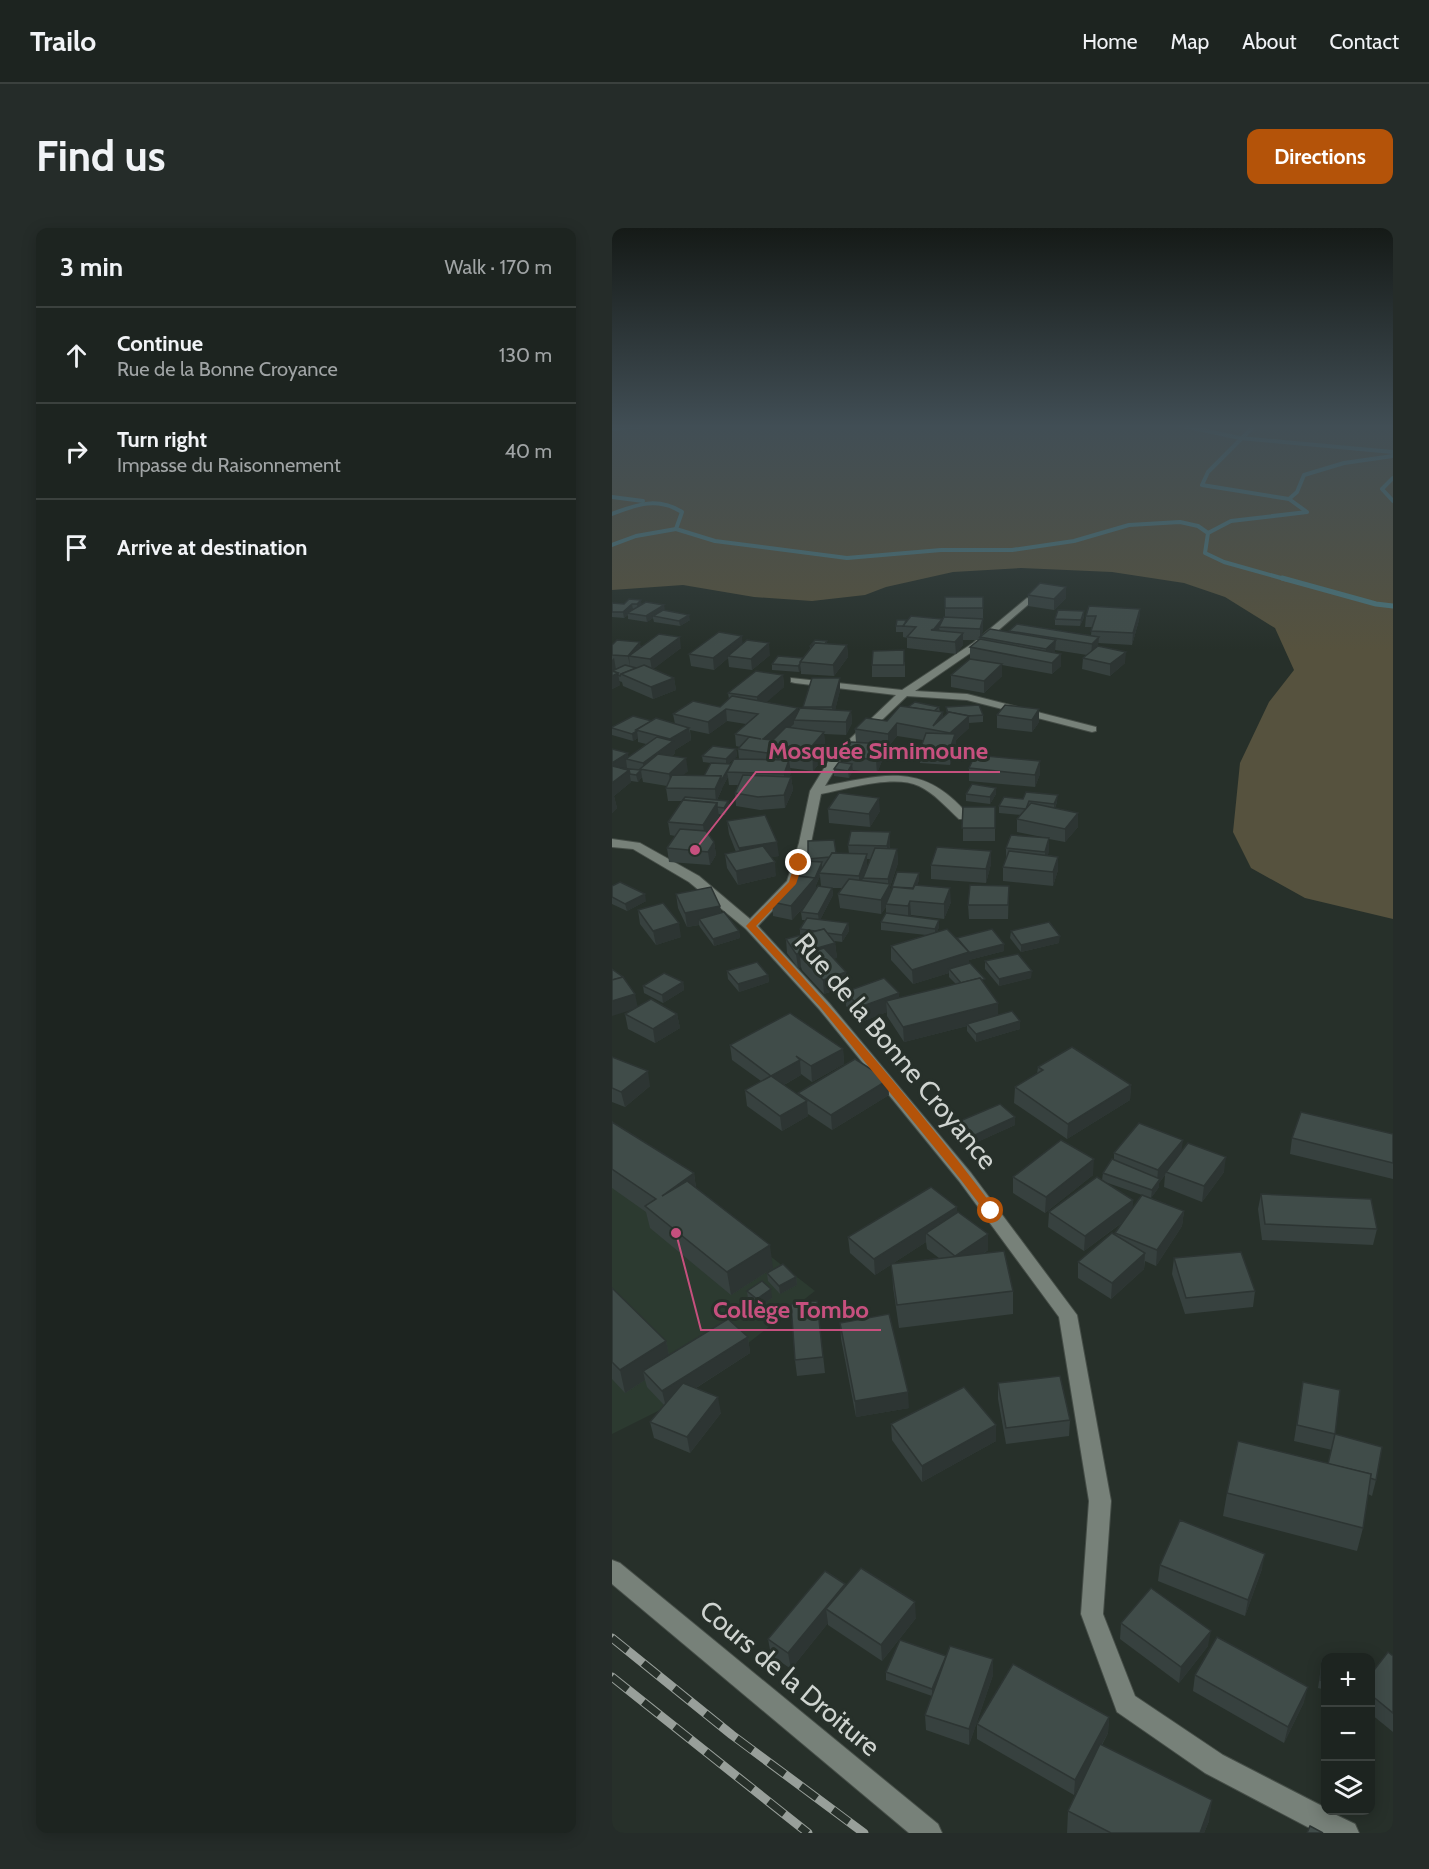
<!DOCTYPE html>
<html lang="en">
<head>
<meta charset="utf-8">
<style>
  body { margin:0; font-family:Cabin,sans-serif; background:#252c29; color:#f1f3f6 }
  .controls { position:absolute; right:18px; bottom:18px; display:grid; overflow:hidden; border-radius:12px; box-shadow:0 3px 15px #0003 }
  .controls button { width:54px; height:54px; display:grid; place-items:center; padding:0; border:0; border-bottom:2px solid #3b413e; background:#1d2420; color:#f1f3f6; font:30px sans-serif }
  .stop { position:absolute; width:18px; height:18px; margin:-14px; border:4px solid #b45309; border-radius:50%; background:#fff }
  .stop.end { background:#b45309; border-color:#fff; box-shadow:0 2px 6px #0008 }
  .list { margin:0; padding:0; list-style:none }
  h2 { display:flex; justify-content:space-between; align-items:center; height:78px; margin:0; padding:0 24px; font-size:26px }
  h2 small { font-size:20px; font-weight:400; color:#a0a4a5 }
  .list li { display:grid; grid-template-columns:39px 1fr auto; gap:18px; align-items:center; box-sizing:border-box; height:96px; padding:0 24px; border-top:2px solid #3b413e }
  .list b { display:block; font-size:22px; white-space:nowrap }
  .list p { margin:0; font-size:20px; white-space:nowrap; color:#a0a4a5 }
  .list em { font-size:20px; font-style:normal; color:#a0a4a5 }
  .icon { flex:none; width:33px; height:33px; fill:none; stroke:currentColor; stroke-width:2; stroke-linecap:round; stroke-linejoin:round }
  .map { position:relative; flex:none; width:781px; height:1605px; overflow:hidden; border-radius:12px }
  header { display:flex; align-items:center; gap:36px; box-sizing:border-box; height:84px; padding:0 30px; background:#1d2420; border-bottom:2px solid #3b413e }
  header strong { font-size:28px }
  nav { display:flex; gap:33px; margin-inline-start:auto; font-size:21px }
  .intro { display:flex; align-items:center; justify-content:space-between; box-sizing:border-box; height:144px; padding:0 36px }
  h1 { margin:0; font-size:42px }
  .button { padding:15px 27px; border-radius:12px; background:#b45309; color:#fff; font-size:21px; font-weight:700 }
  main { display:flex; gap:36px; padding:0 36px }
  aside { flex:1; background:#1d2420; border-radius:12px; box-shadow:0 3px 15px #0003 }
  .map>svg:first-child { display:block }
  .built { fill:#2c3a30 }
  .green { fill:#56523e }
  .lines { fill:none; stroke-linecap:round; stroke-linejoin:round }
  .stream-far1 { stroke:#4b747a; stroke-width:4 }
  .stream { stroke:#4b747a; stroke-width:5 }
  .minor-casing { stroke:#454d47; stroke-width:2 }
  .minor { fill:#778179; fill-rule:evenodd }
  .rail-casing { stroke:#989f9a; stroke-width:9 }
  .rail { stroke:#27302a; stroke-width:7; stroke-dasharray:20; stroke-linecap:butt }
  .wall { fill:#37413f; fill-rule:evenodd }
  .shaded-wall { fill:#2d3533 }
  .building { fill:#404c49; stroke:#2d3533; stroke-width:1.5 }
  .route { fill:#b45309 }
  .labels { text-anchor:middle; dominant-baseline:central; stroke-width:6; stroke-linejoin:round; paint-order:stroke }
  .near-street-label { font-size:27px; fill:#cfd4d0; stroke:#27302a }
  .leader { fill:none; stroke:#c6507e; stroke-width:2 }
  .callout-dot { fill:#c6507e; stroke:#27302a; stroke-width:2 }
  .callout-label { font-size:24px; text-anchor:middle; font-weight:bold; fill:#c6507e; stroke:#27302a; stroke-width:6; stroke-linejoin:round; paint-order:stroke }
</style>
</head>
<body>
<header>
<strong>Trailo</strong>
<nav><a>Home</a><a>Map</a><a>About</a><a>Contact</a></nav>
</header>
<div class="intro"><h1>Find us</h1><a class="button">Directions</a></div>
<main>
<aside>
<h2>3 min<small>Walk · 170 m</small></h2>
<ul class="list">
<li><svg class="icon" aria-label="ahead" viewBox="0 0 24 24"><path d="M12 20V5M6 11l6-6 6 6"/></svg><div><b>Continue</b><p>Rue de la Bonne Croyance</p></div><em>130 m</em></li>
<li><svg class="icon" aria-label="right" viewBox="0 0 24 24"><path d="M7 20v-9h11M14 6l5 5-5 5"/></svg><div><b>Turn right</b><p>Impasse du Raisonnement</p></div><em>40 m</em></li>
<li><svg class="icon" aria-label="arrive" viewBox="0 0 24 24"><path d="M6 21V4h12l-3 4 3 4H6"/></svg><div><b>Arrive at destination</b></div></li>
</ul>
</aside>
<div class="map">
<svg width="781" height="1605" viewBox="0 0 781 1605">
  <rect width="100%" height="100%" fill="#27302a"/>
  <path class="built" d="M0 913 53 946 203 1063 54 1179 0 1206Z"/>
  <path class="green" d="M0 197H781V691L693 670 639 640 621 604 628 535 657 474 682 442 663 400 613 369 572 355 500 344 409 340 341 344 274 359 253 367 200 373 142 369 71 357 0 362Z"/>
  <g class="lines">
    <g class="stream-far1">
      <path d="M567 197 628 210 781 224"/>
      <path d="M643 197 596 244 590 257 677 271"/>
      <path d="M0 201 42 197"/>
      <path d="M781 250 770 261 781 273"/>
      <path d="M0 269 31 273"/>
      <path d="M0 286C25 276 46 269 70 284L64 301 103 313 235 330 329 322H400L462 313 517 297 568 294 586 298 596 305 593 325 612 334 676 352"/>
      <path d="M596 305 619 293 695 284 677 271 685 264 692 247 732 235 781 228"/>
      <path d="M0 317 24 308 64 301"/>
    </g>
    <path class="stream" d="M670 350 764 376 781 378"/>
    <defs>
      <g id="minor">
        <path d="M415 370 418 371V375L367 419 303 463 355 466 484 499V503L480 504 355 472 295 468 229 531 213 558C274 546 313 534 357 588L355 591H347C334 579 322 565 307 558 282 546 235 561 209 566L199 615 187 654 146 698 217 775 359 945 465 1087 499 1273 491 1386 523 1468 611 1527 714 1580V1582L743 1596 747 1605H707L593 1545 505 1484 469 1386 477 1273 447 1089 347 953 207 781 134 701 77 654 21 621 0 619V611L28 615 87 648 138 691 175 653 187 615 198 563 219 529 284 467 183 455 179 454V450L290 462 361 415Z"/>
        <path d="M0 1332 8 1335 326 1596 330 1605H297L0 1356Z"/>
      </g>
    </defs>
    <use href="#minor" class="minor-casing"/>
    <use href="#minor" class="minor"/>
    <defs>
      <g id="rail">
        <path d="M0 1410 120 1507 252 1605"/>
        <path d="M0 1449 196 1605"/>
      </g>
    </defs>
    <use href="#rail" class="rail-casing"/>
    <use href="#rail" class="rail"/>
  </g>
  <g class="wall">
    <path d="M416 367 454 370 442 382 416 378Z"/>
    <path d="M371 369V402L369 408 397 404V403L479 407 480 399H473L474 388 528 381 527 392 520 417 486 415V418L513 435 498 448 470 441 471 430 475 427 443 422V424L442 425 449 426V438L440 446 390 437V448L372 465 339 459V447L358 431V419L367 412H351V417L344 426 295 420V410L291 409V404H284V398L294 394H330L333 389V380Z"/>
    <path d="M29 372V376L53 382 78 392 68 398 42 394 41 390 35 394 16 391V387L12 390 0 389V375L12 376Z"/>
    <path d="M472 389 468 398 443 397V391Z"/>
    <path d="M130 408V416L158 427 140 442 117 439 116 430 102 442 79 438 77 426Z"/>
    <path d="M215 413V416L235 417 236 429 222 448 189 446V442L187 444 160 442V436L191 430 198 421V418Z"/>
    <path d="M0 417 69 420 41 441 62 450 64 462 41 471 11 458 10 454 7 453 8 457 0 461Z"/>
    <path d="M293 434V449H260V437Z"/>
    <path d="M171 447 172 459 154 474 186 480V484L192 480 191 479 228 450V462L223 482 239 483 240 495 234 507 212 506 213 517 210 520 211 531 201 543 178 540 179 545 177 549H179L181 562 173 580 148 582 124 578 123 565 126 557H117L116 549 110 560V561L105 572 116 573 117 580 113 587 106 586 107 588 96 605 102 614 104 627 98 637 57 634 55 620 63 608 58 607 56 594 70 573H56L54 560 55 558 31 554 30 549 26 554 19 553V554L2 568 5 580 0 585V521L16 525V530L34 516 26 514V510L21 513 0 507V499L40 493 63 496 61 486 108 479 117 471 116 465ZM115 493 134 496 123 506 124 518 128 519 126 521 127 531 119 536H116L125 528 124 521 90 528 91 534 99 535 92 548 71 547 76 543 60 528 63 525V522L79 512 78 502 97 506Z"/>
    <path d="M296 479H327L328 484H331V489L335 486 334 479 371 487V494L357 495V500L344 512V519L338 537 308 535V522L311 512 285 508 276 519 272 518V528L265 545 241 542 237 550 222 548V541L231 535V528L244 514 243 501 275 493Z"/>
    <path d="M427 481V494L420 504 385 500V487Z"/>
    <path d="M428 533V546L423 559 357 553V540Z"/>
    <path d="M354 566H384L378 576 354 573Z"/>
    <path d="M411 571 445 574 443 580 466 599 453 614 437 611 436 627 446 629V642L441 658 391 653V639L394 630V620L430 609 405 604V591L409 587 387 585V578Z"/>
    <rect x="351" y="579" width="32" height="34"/>
    <path d="M216 581 268 583 258 599 217 595Z"/>
    <path d="M115 593 167 628 159 629 164 648 126 657 115 640 113 626 124 624 117 606Z"/>
    <path d="M236 617H278V621H285L286 635 278 659 279 665 280 659 307 652 305 657 339 674 332 691 299 687 298 688 327 699 325 704 345 711V710L392 723 357 732V735L386 775V787L408 793V801L364 814 355 803V798L292 814 275 788V784L249 794 234 778 233 764 287 770 344 756 337 749V745L301 756 279 732V718L314 707 269 702V694L274 685V679L269 686 228 680 226 666 230 660H220L221 667 208 692 236 695 237 703 230 714 222 713 223 715 225 730H221L235 758 212 766 190 742 189 739 186 740 175 725 174 711 188 707V701L193 692H190L189 684 196 674 180 692 161 688 160 674 185 648 196 633V631L224 625 237 626ZM255 631H259L255 639ZM208 648 209 658 204 661V657Z"/>
    <path d="M379 623V636L374 655 319 651V637Z"/>
    <path d="M0 658 34 673 15 683 0 676Z"/>
    <path d="M397 658 396 691H357L356 677Z"/>
    <path d="M64 666 108 678 109 685 127 703 128 710 102 718 88 699 87 697 75 699 66 680Z"/>
    <path d="M26 682 69 709 44 717 28 696Z"/>
    <path d="M399 703 447 715 409 724 398 710Z"/>
    <path d="M373 733 419 750 387 758 373 741Z"/>
    <path d="M115 743 156 747 157 754 127 764 116 751Z"/>
    <path d="M71 754 72 762 51 775 32 765 31 758Z"/>
    <path d="M25 779 65 786 68 800 43 815 16 801 13 786Z"/>
    <path d="M118 817 231 821 232 836 200 854 189 846V847L172 857 186 867V865L277 867 220 902 196 886V888L170 903 135 878 133 862 149 853 120 832Z"/>
    <path d="M0 829 38 858 13 879 0 874Z"/>
    <path d="M426 839 519 857 518 872 455 911 402 875 403 859 425 846Z"/>
    <path d="M403 889V897L363 915 349 901 348 893Z"/>
    <path d="M0 894 82 945 84 960 161 1040 119 1067 38 1000 34 984 0 960Z"/>
    <path d="M781 906V951L678 926 680 910Z"/>
    <path d="M569 923 612 944 590 974 552 959 553 947 547 955V959L539 970 572 983 570 998 544 1038 533 1033 532 1041 499 1071 466 1050V1034L503 1007V1005L511 994 472 1023 436 999 437 984 490 952 491 945 502 932V925ZM493 954 530 967 520 981 521 972Z"/>
    <path d="M481 947 433 985 401 965V949Z"/>
    <path d="M649 966 765 1001 761 1017 650 1012 646 981Z"/>
    <path d="M345 979V985L376 1022 371 1026 401 1063V1086L287 1100 281 1059 280 1036 263 1047 238 1025 236 1009ZM314 1014 315 1021 327 1030 280 1036Z"/>
    <path d="M562 1030 643 1063 641 1079 573 1086 560 1046Z"/>
    <path d="M155 1045 184 1049 185 1057 168 1066 156 1053Z"/>
    <path d="M0 1060 54 1113 57 1127 136 1109 138 1125 84 1160 109 1185 78 1225 42 1210 38 1194 52 1177 35 1159 33 1152 13 1165 0 1151Z"/>
    <path d="M135 1063 160 1070 146 1079 136 1071Z"/>
    <path d="M205 1073 213 1145 185 1148 183 1132Z"/>
    <path d="M228 1095 297 1180 244 1189 229 1111Z"/>
    <path d="M691 1154 723 1206 764 1252 760 1268 756 1266 751 1300 745 1323 611 1288 615 1265 716 1236 720 1222 682 1213Z"/>
    <path d="M386 1155 458 1192 457 1208 394 1216 386 1171Z"/>
    <path d="M279 1196 384 1197V1213L310 1254 280 1212Z"/>
    <path d="M548 1337 650 1341 633 1388 546 1353Z"/>
    <path d="M233 1356V1358L304 1390 270 1433 216 1397V1395L179 1441 159 1427 156 1411Z"/>
    <path d="M509 1395 596 1418 567 1455 508 1411Z"/>
    <path d="M781 1428V1504L759 1486V1446Z"/>
    <path d="M710 1433 714 1434V1462L706 1460Z"/>
    <path d="M274 1444 381 1447 357 1517 314 1502 313 1487 320 1468 274 1452Z"/>
    <path d="M583 1447 692 1474 672 1515 581 1463Z"/>
    <path d="M497 1489 496 1505 490 1517 597 1593 592 1605H455L456 1583 472 1548 462 1567 365 1511V1496Z"/>
  </g>
  <g class="shaded-wall">
    <path d="M454 359V370L442 382V371Z"/>
    <path d="M29 372 30 378 26 382 25 376Z"/>
    <path d="M20 376 21 382 15 385 16 387 12 390 11 384Z"/>
    <path d="M52 377 53 382 41 388V390L35 394 34 388Z"/>
    <path d="M528 381 527 392 520 417 521 405Z"/>
    <path d="M472 383V389L468 398 469 392Z"/>
    <path d="M77 387 78 392 68 398 67 393Z"/>
    <path d="M330 391V399H327L328 405 323 412 319 402Z"/>
    <path d="M371 391V402L369 409H368V412V401Z"/>
    <path d="M351 405V417L344 426 343 414Z"/>
    <path d="M130 408 131 419 116 428V430L102 442 101 430Z"/>
    <path d="M68 409 69 420 40 442 38 431Z"/>
    <path d="M487 409 486 420 479 427 480 416Z"/>
    <path d="M444 412 443 424 434 432V421Z"/>
    <path d="M28 414 30 425 17 428 18 439 16 428Z"/>
    <path d="M157 415 158 427 140 442 139 431Z"/>
    <path d="M235 417 236 429 222 448 221 437Z"/>
    <path d="M514 424 513 435 498 448V436Z"/>
    <path d="M449 426V438L440 446V435Z"/>
    <path d="M2 430 4 442 0 445V432Z"/>
    <path d="M188 436 189 442 187 444 186 438Z"/>
    <path d="M390 436V448L372 465V453Z"/>
    <path d="M6 445 8 457 0 461V448Z"/>
    <path d="M171 447 172 459 146 482 145 469Z"/>
    <path d="M62 450 64 462 41 471 39 459Z"/>
    <path d="M228 450V462L221 491 220 479Z"/>
    <path d="M186 480 187 492H182V496L153 524 151 511Z"/>
    <path d="M114 481 115 493 97 506 96 494Z"/>
    <path d="M427 481V494L420 504V492Z"/>
    <path d="M239 483 240 495 234 507V494Z"/>
    <path d="M331 484V497L321 498Z"/>
    <path d="M357 488V500L344 512V519L338 537V505Z"/>
    <path d="M285 495V508L276 519V506Z"/>
    <path d="M77 500 79 512 63 522V525L40 543 32 542 31 535 59 515 58 511Z"/>
    <path d="M25 503 26 510 21 513 20 506Z"/>
    <path d="M212 504 213 517 210 520 211 531 201 543 200 518Z"/>
    <path d="M271 516 272 528 265 545 264 532Z"/>
    <path d="M124 521 125 528 114 538V531Z"/>
    <path d="M16 525 17 532 14 531 15 540 7 545 0 543V535Z"/>
    <path d="M74 530 76 543 59 558 57 546Z"/>
    <path d="M177 532 179 545 173 559 172 546Z"/>
    <path d="M428 533V546L423 559V547Z"/>
    <path d="M119 536 115 544 116 549 110 560 109 553Z"/>
    <path d="M240 536 241 543 237 550 236 543Z"/>
    <path d="M17 542 19 554 2 568 5 580 0 585V555Z"/>
    <path d="M29 543 30 549 26 554 24 547Z"/>
    <path d="M109 548 110 561 104 574 103 561Z"/>
    <path d="M179 549 181 562 173 580 172 567Z"/>
    <path d="M384 560V566L378 576V569Z"/>
    <path d="M446 567 445 574 442 582V576Z"/>
    <path d="M267 570 268 583 258 599 257 586Z"/>
    <path d="M116 573 117 580 113 587 112 580Z"/>
    <path d="M105 575 107 588 93 610 91 597Z"/>
    <path d="M466 585V599L453 614V601Z"/>
    <path d="M278 604V617L276 631 275 618Z"/>
    <path d="M437 610V624L433 637V624Z"/>
    <path d="M102 614 104 627 98 637 96 624Z"/>
    <path d="M165 614 167 628 128 634 127 620Z"/>
    <path d="M285 621 286 635 278 659 279 670 274 676V679L269 686V672L276 659V651Z"/>
    <path d="M379 623V636L374 655V641Z"/>
    <path d="M255 626V640L251 650 247 661V648Z"/>
    <path d="M446 629V642L441 658V644Z"/>
    <path d="M163 634 164 648 126 657 124 643Z"/>
    <path d="M210 634V641L207 645 208 648 204 657V664L180 692 179 678Z"/>
    <path d="M307 645V652L302 668 301 660Z"/>
    <path d="M220 660 221 667 207 694 206 686Z"/>
    <path d="M338 660 339 674 332 691V676Z"/>
    <path d="M33 666 34 673 15 683 13 676Z"/>
    <path d="M298 673 299 687 296 692V678Z"/>
    <path d="M108 678 110 692 87 691V697L75 699 73 685Z"/>
    <path d="M327 692V699L323 709V701Z"/>
    <path d="M67 695 69 709 44 717 41 703Z"/>
    <path d="M236 695 237 703 230 714V707Z"/>
    <path d="M127 703 128 710 102 718 101 711Z"/>
    <path d="M448 708 447 715 409 724V717Z"/>
    <path d="M223 715 225 730 197 737 188 728 189 739 186 740 184 726Z"/>
    <path d="M392 716V723L357 732 358 739 337 741V745L301 756 300 742 357 724Z"/>
    <path d="M420 743 419 750 387 758V751Z"/>
    <path d="M234 744 235 758 212 766 211 752Z"/>
    <path d="M156 747 157 754 127 764 126 756Z"/>
    <path d="M71 754 72 762 51 775 50 767Z"/>
    <path d="M287 765 288 780 274 773 275 784 249 794 248 779Z"/>
    <path d="M23 766 26 780 0 788V773Z"/>
    <path d="M386 775V790L355 796V798L292 814 291 799Z"/>
    <path d="M65 786 68 800 43 815 41 801Z"/>
    <path d="M408 793V801L364 814V806Z"/>
    <path d="M231 821 232 836 200 854 199 838Z"/>
    <path d="M188 832 189 847 161 863 159 848Z"/>
    <path d="M36 843 38 858 13 879 9 864Z"/>
    <path d="M276 852 277 867 220 902 219 887Z"/>
    <path d="M519 857 518 872 455 911 456 896Z"/>
    <path d="M195 873 196 888 170 903 168 888Z"/>
    <path d="M403 889V897L363 915V907Z"/>
    <path d="M571 912 569 927 554 944 553 947 547 955V959L539 970 540 962 545 954 546 942Z"/>
    <path d="M614 929 612 944 590 974 592 958Z"/>
    <path d="M482 931 481 947 433 985 434 969Z"/>
    <path d="M82 945 85 968H50Z"/>
    <path d="M521 972 520 987 472 1023 473 1008Z"/>
    <path d="M345 979V995L314 1005V1014L263 1047 262 1031Z"/>
    <path d="M572 983 570 998 544 1038 545 1022Z"/>
    <path d="M376 1006V1022L344 1044 343 1028Z"/>
    <path d="M158 1017 161 1040 119 1067 115 1044Z"/>
    <path d="M533 1025 532 1041 499 1071 500 1055Z"/>
    <path d="M184 1049 185 1057 168 1066 167 1058Z"/>
    <path d="M159 1061 160 1070 146 1079 145 1071Z"/>
    <path d="M136 1109 138 1125 54 1179 50 1163Z"/>
    <path d="M54 1113 59 1136 31 1143 33 1152 13 1165 8 1142Z"/>
    <path d="M296 1164 297 1180 244 1189 243 1173Z"/>
    <path d="M106 1169 109 1185 78 1225 75 1209Z"/>
    <path d="M384 1197V1213L310 1254V1238Z"/>
    <path d="M653 1326 650 1341 633 1388 636 1372Z"/>
    <path d="M233 1356 235 1372 214 1381 216 1395 179 1441 176 1425Z"/>
    <path d="M303 1374 304 1390 270 1433 269 1417Z"/>
    <path d="M599 1403 596 1418 567 1455 569 1439Z"/>
    <path d="M334 1428V1436L320 1469V1461Z"/>
    <path d="M381 1431V1447L357 1517V1501Z"/>
    <path d="M696 1459 692 1474 672 1515 676 1499Z"/>
    <path d="M497 1489 496 1505 462 1567 463 1552Z"/>
    <path d="M600 1572 597 1593 592 1605H588Z"/>
  </g>
  <g class="building">
    <path d="M428 355 454 359 442 371 416 367Z"/>
    <rect x="333" y="369" width="38" height="11"/>
    <path d="M17 371 29 372 25 376H20L11 384H0V375L12 376Z"/>
    <path d="M34 374 52 377 34 388 15 385Z"/>
    <path d="M477 378 528 381 521 405 479 403 484 388H474Z"/>
    <path d="M51 382 77 387 67 393 41 388Z"/>
    <path d="M446 382 472 383 469 392 443 391Z"/>
    <path d="M299 388 330 391 322 401 319 402 351 405 343 414 295 409 304 399 291 398Z"/>
    <path d="M332 389 371 391 368 401 327 399Z"/>
    <path d="M285 392H294L293 395 291 398H293H284Z"/>
    <path d="M405 396 487 409 480 416 397 403Z"/>
    <path d="M378 401 444 412 434 421 368 409Z"/>
    <path d="M107 404 130 408 101 430 77 426Z"/>
    <path d="M47 406 68 409 38 431 17 428Z"/>
    <path d="M368 411 449 426 440 435 358 419Z"/>
    <path d="M5 412 28 414 16 428 0 427V417Z"/>
    <path d="M135 412 157 415 139 431 116 428Z"/>
    <path d="M203 412 215 413 213 416 203 415 200 418H198Z"/>
    <path d="M203 415 235 417 221 437 188 434Z"/>
    <path d="M486 418 514 424 498 436 471 430Z"/>
    <path d="M292 422V437H260L261 423Z"/>
    <path d="M166 428 191 430 188 434V436L186 438 160 436Z"/>
    <path d="M358 431 390 436 372 453 339 447Z"/>
    <path d="M13 437 24 440 9 446 8 448 6 447V445L0 443Z"/>
    <path d="M32 437 62 450 39 459 9 446Z"/>
    <path d="M0 443 6 445 0 448Z"/>
    <path d="M144 443 171 447 145 469 116 465Z"/>
    <path d="M200 450H228L220 479H191Z"/>
    <path d="M120 468 186 480 151 511 161 512 174 499 212 504 200 518 210 519 200 531 126 521 137 509 149 511 123 506 146 486 114 481 96 494 61 486 81 473 108 479Z"/>
    <path d="M303 474 327 479 322 483 296 479Z"/>
    <path d="M367 477 371 487 356 488H357L337 484 336 485 334 479Z"/>
    <path d="M393 477 427 481 420 492 385 487Z"/>
    <path d="M288 478 331 484 321 498 337 484 357 488 338 505 285 495 276 506 243 501 254 490 275 493Z"/>
    <path d="M188 480 239 483 234 494 182 492Z"/>
    <path d="M21 488 40 493 24 502 25 503 20 506 0 500V499Z"/>
    <path d="M44 490 77 500 58 511 24 502Z"/>
    <path d="M314 505 343 506 337 524 308 522Z"/>
    <path d="M45 509 61 513 31 535 14 531Z"/>
    <path d="M239 514 271 516 264 532 231 528Z"/>
    <path d="M101 518 124 521 114 531 90 528Z"/>
    <path d="M0 521 16 525 0 535Z"/>
    <path d="M46 526 74 530 57 546 28 541Z"/>
    <path d="M363 527 428 533 423 547 357 540Z"/>
    <path d="M122 531 177 532 172 546 115 544Z"/>
    <path d="M227 534 240 536 236 543 222 541Z"/>
    <path d="M99 535 119 536 109 553V548H92Z"/>
    <path d="M0 538 17 542 0 555Z"/>
    <path d="M8 540 29 542 24 547 18 546 17 542Z"/>
    <path d="M60 547 109 548 103 561 54 560Z"/>
    <path d="M131 547 179 549 172 567 146 569 123 565Z"/>
    <path d="M360 556 384 560 378 569 354 566Z"/>
    <path d="M414 564 446 567 442 576 417 573 414 581 387 578 392 569 411 571Z"/>
    <path d="M227 565 267 570 257 586 216 581Z"/>
    <path d="M73 569 116 573 112 580 105 579V575L71 572 68 576Z"/>
    <path d="M71 572 105 575 91 597 56 594Z"/>
    <path d="M419 575 466 585 453 601 405 591Z"/>
    <path d="M351 579H383V600H350Z"/>
    <path d="M153 587 165 614 127 620 115 593Z"/>
    <path d="M68 601 94 603 102 614 96 624 55 620Z"/>
    <path d="M239 603 278 604 275 618 236 617Z"/>
    <path d="M399 607 437 610 433 624 394 620Z"/>
    <path d="M222 612 224 625H220L218 629 196 631V613Z"/>
    <path d="M151 618 163 634 124 643 113 626Z"/>
    <path d="M325 619 379 623 374 641 319 637Z"/>
    <path d="M263 620 285 621 276 651 251 650Z"/>
    <path d="M397 623 446 629 441 644 391 639Z"/>
    <path d="M220 625 255 626 247 648 207 645Z"/>
    <path d="M191 633 210 634 203 650 185 648Z"/>
    <path d="M285 644 307 645 301 660 280 659Z"/>
    <path d="M185 648 203 650 179 678 160 674Z"/>
    <path d="M237 651 278 656 269 672 226 666Z"/>
    <path d="M8 654 33 666 13 676 0 669V658Z"/>
    <path d="M303 657 338 660 332 676 298 673 296 678 274 676 281 659 301 661Z"/>
    <path d="M358 657 397 658 396 677H356Z"/>
    <path d="M206 658 220 660 206 686 189 684Z"/>
    <path d="M99 659 108 678 73 685 64 666Z"/>
    <path d="M51 675 67 695 41 703 26 682Z"/>
    <path d="M112 684 127 703 101 711 87 691Z"/>
    <path d="M274 685 327 692 323 701 269 694Z"/>
    <path d="M195 690 236 695 230 707 215 705 212 701 203 703 188 701Z"/>
    <path d="M437 694 448 708 409 717 399 703Z"/>
    <path d="M212 701 223 715 184 726 174 711Z"/>
    <path d="M335 701 357 724 300 742 279 718Z"/>
    <path d="M380 701 392 716 356 725 357 724 345 710Z"/>
    <path d="M212 720 234 744 211 752 188 728Z"/>
    <path d="M406 726 420 743 387 751 373 733Z"/>
    <path d="M145 734 156 747 126 756 115 743Z"/>
    <path d="M358 735 373 751 370 752 368 750 349 755 337 741Z"/>
    <path d="M0 741 11 749 0 752Z"/>
    <path d="M52 745 71 754 50 767 31 758Z"/>
    <path d="M11 749 23 766 0 773V752Z"/>
    <path d="M272 750 287 765 248 779 233 764Z"/>
    <path d="M368 750 386 775 291 799 274 773Z"/>
    <path d="M39 771 65 786 41 801 13 786Z"/>
    <path d="M400 783 408 793 364 806 355 796Z"/>
    <path d="M178 785 231 821 199 838 184 828 188 832 159 848 118 817Z"/>
    <path d="M460 819 519 857 456 896 403 859 431 842 426 839Z"/>
    <path d="M0 829 36 843 9 864 0 860Z"/>
    <path d="M243 831 276 852 219 887 186 865Z"/>
    <path d="M159 848 195 873 168 888 133 862Z"/>
    <path d="M388 876 403 889 363 907 348 893Z"/>
    <path d="M689 884 781 906V935L680 910Z"/>
    <path d="M0 894 82 945 50 968 75 953 158 1017 115 1044 33 978 44 971 0 941Z"/>
    <path d="M527 895 571 912 546 942 502 925Z"/>
    <path d="M449 912 482 931 434 969 401 949Z"/>
    <path d="M576 915 614 929 592 958 554 944Z"/>
    <path d="M500 931 548 951 540 962 491 945Z"/>
    <path d="M485 949 521 972 473 1008 437 984Z"/>
    <path d="M319 959 345 979 262 1031 236 1009Z"/>
    <path d="M649 966 759 971 765 1001 653 996Z"/>
    <path d="M530 967 572 983 545 1022 503 1005Z"/>
    <path d="M346 984 376 1006 343 1028 314 1005Z"/>
    <path d="M500 1005 533 1025 500 1055 466 1034Z"/>
    <path d="M392 1023 401 1063 285 1077 279 1036Z"/>
    <path d="M629 1024 643 1063 574 1070 562 1030Z"/>
    <path d="M171 1036 184 1049 167 1058 155 1045Z"/>
    <path d="M150 1053 159 1061 145 1071 135 1063Z"/>
    <path d="M0 1060 54 1113 8 1142 0 1134Z"/>
    <path d="M205 1073 211 1129 183 1132 179 1076Z"/>
    <path d="M277 1086 296 1164 243 1173 228 1095Z"/>
    <path d="M116 1091 136 1109 50 1163 31 1143Z"/>
    <path d="M448 1148 458 1192 394 1200 386 1155Z"/>
    <path d="M691 1154 728 1162 723 1206 685 1197Z"/>
    <path d="M71 1155 106 1169 75 1209 38 1194Z"/>
    <path d="M352 1159 384 1197 310 1238 279 1196Z"/>
    <path d="M723 1206 770 1219 764 1252 758 1250 759 1246 716 1236Z"/>
    <path d="M626 1213 759 1246 751 1300 615 1265Z"/>
    <path d="M568 1292 653 1326 636 1372 548 1337Z"/>
    <path d="M249 1340 303 1374 269 1417 214 1381Z"/>
    <path d="M213 1343 233 1356 176 1425 156 1411Z"/>
    <path d="M539 1360 599 1403 569 1439 509 1395Z"/>
    <path d="M605 1409 696 1459 676 1499 583 1447Z"/>
    <path d="M288 1412 334 1428 320 1461 274 1444Z"/>
    <path d="M338 1418 381 1431 357 1501 313 1487Z"/>
    <path d="M776 1424 781 1428V1485L759 1467V1446Z"/>
    <path d="M710 1433 714 1434V1454L708 1452Z"/>
    <path d="M401 1436 497 1489 463 1552 365 1496Z"/>
    <path d="M488 1516 600 1572 588 1605H499L456 1583Z"/>
    <path d="M698 1598 711 1605H695Z"/>
  </g>
  <linearGradient id="sky" x2="0" y2="1"><stop stop-color="#151a17"/><stop offset="0.47" stop-color="#414e55"/><stop offset="1" stop-color="#414e55" stop-opacity="0"/></linearGradient>
  <rect width="781" height="422" fill="url(#sky)"/>
  <path class="route" d="M187 632 191 635 184 656 144 698C227 788 309 882 383 981V986H375L349 952 209 780 134 698 177 654 183 635Z"/>
  <g class="labels">
    <g class="near-street-label">
      <text transform="translate(284 823) rotate(50)">Rue de la Bonne Croyance</text>
      <text transform="translate(178 1450) rotate(40)">Cours de la Droiture</text>
    </g>
  </g>
  <path class="leader" d="M83 622L144 544H388M64 1005L89 1102H269"/>
  <g class="callout-dot">
    <circle cx="83" cy="622" r="6"/>
    <circle cx="64" cy="1005" r="6"/>
  </g>
  <g class="callout-label">
    <text x="266" y="531">Mosquée Simimoune</text>
    <text x="179" y="1090">Collège Tombo</text>
  </g>
</svg>
<div class="controls">
<button>+</button>
<button>−</button>
<button><svg class="icon" aria-label="layers" viewBox="0 0 24 24"><path d="M12 4l9 5-9 5-9-5zM3 14l9 5 9-5"/></svg></button>
</div>
<div class="stop" style="left:379px;top:983px"></div>
<div class="stop end" style="left:187px;top:635px"></div>
</div>
</main>
</body>
</html>
